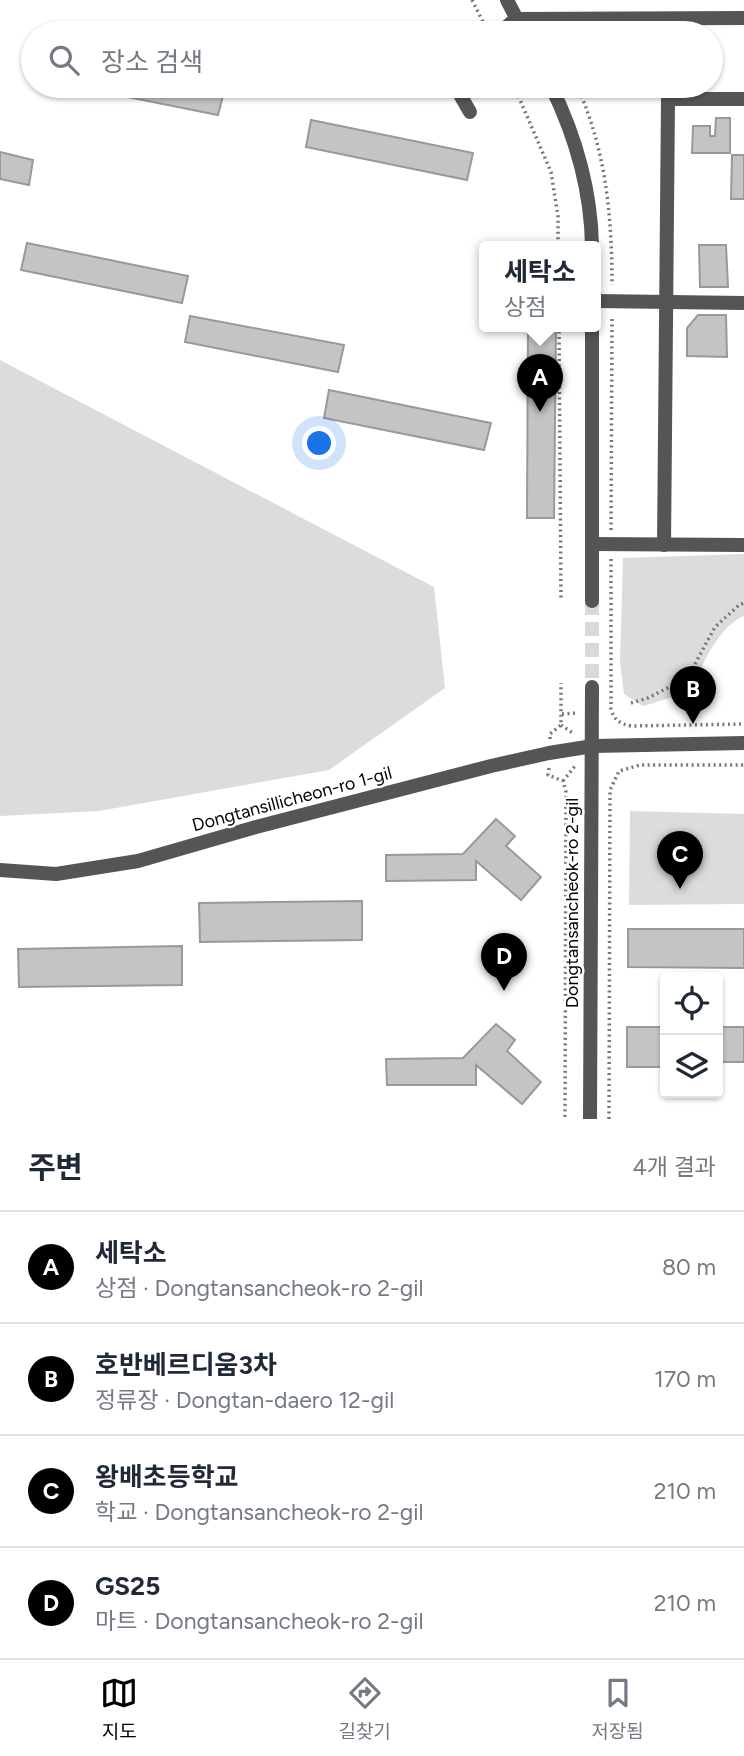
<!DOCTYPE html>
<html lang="ko">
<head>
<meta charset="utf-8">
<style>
  body { margin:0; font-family:Figtree,"Noto Sans KR",sans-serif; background:#f2f2f3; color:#1f2937 }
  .controls { position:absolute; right:21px; bottom:21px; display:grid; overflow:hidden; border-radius:7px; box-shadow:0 2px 5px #0004 }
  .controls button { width:63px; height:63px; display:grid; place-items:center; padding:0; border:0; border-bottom:2px solid #e0e1e3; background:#fff; color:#1f2937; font:35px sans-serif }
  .you { position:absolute; left:320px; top:444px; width:24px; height:24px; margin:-18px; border:5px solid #fff; border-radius:50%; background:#1a73e8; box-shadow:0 0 0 10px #1a73e833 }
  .badge { display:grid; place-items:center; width:46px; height:46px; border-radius:50%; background:#000; color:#fff; font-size:23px; font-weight:700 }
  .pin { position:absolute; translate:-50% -58px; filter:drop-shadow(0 2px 4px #0008) }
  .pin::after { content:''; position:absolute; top:37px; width:24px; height:21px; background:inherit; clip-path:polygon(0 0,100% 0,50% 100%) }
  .popup { position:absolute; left:479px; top:241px; width:122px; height:91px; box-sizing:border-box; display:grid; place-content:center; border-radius:7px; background:#fff; filter:drop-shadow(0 2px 5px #0005); font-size:23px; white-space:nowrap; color:#747a83 }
  .popup b { font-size:26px; color:#1f2937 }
  .popup::after { content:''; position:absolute; left:50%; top:100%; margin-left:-14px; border:14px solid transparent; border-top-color:#fff }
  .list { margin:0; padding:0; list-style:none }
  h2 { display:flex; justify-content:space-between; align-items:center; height:91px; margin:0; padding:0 28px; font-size:30px }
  h2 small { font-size:23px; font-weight:400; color:#747a83 }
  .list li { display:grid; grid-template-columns:46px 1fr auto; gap:21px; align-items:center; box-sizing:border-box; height:112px; padding:0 28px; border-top:2px solid #e0e1e3 }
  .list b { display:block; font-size:26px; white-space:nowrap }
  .list p { margin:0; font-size:23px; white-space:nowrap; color:#747a83 }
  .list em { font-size:23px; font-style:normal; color:#747a83 }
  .icon { flex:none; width:38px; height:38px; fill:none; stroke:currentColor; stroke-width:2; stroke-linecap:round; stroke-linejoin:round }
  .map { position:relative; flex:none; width:744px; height:1119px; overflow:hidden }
  .search { position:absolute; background:#fff; box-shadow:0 2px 5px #0004; left:21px; right:21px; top:21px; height:77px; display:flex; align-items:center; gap:18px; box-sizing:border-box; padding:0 24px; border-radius:38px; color:#747a83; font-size:26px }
  .sheet { height:539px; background:#fff }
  nav { display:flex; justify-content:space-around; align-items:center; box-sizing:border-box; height:98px; border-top:2px solid #e0e1e3; background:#fff; font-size:19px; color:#747a83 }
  nav a { display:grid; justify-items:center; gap:4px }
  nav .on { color:#000 }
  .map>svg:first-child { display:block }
  .green { fill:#dcdcdc }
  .building { fill:#c4c4c4; stroke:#999; stroke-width:2 }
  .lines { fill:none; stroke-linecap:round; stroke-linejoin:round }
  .tertiary-tunnel { stroke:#d9d9d9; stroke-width:14; stroke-dasharray:14 7; stroke-linecap:butt }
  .path { stroke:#777; stroke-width:3.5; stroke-dasharray:2 3.5; stroke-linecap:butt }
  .minor { stroke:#555; stroke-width:14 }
  .tertiary { stroke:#555; stroke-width:14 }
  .labels { text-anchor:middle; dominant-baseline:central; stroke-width:5; stroke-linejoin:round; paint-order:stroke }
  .street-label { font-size:18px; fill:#000; stroke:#fff }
</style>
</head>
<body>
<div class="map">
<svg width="744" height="1119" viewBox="0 0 744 1119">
  <rect width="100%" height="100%" fill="#fff"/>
  <g class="green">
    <path d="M0 360 434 587 445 688 329 770 99 811 0 816Z"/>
    <path d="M744 554V616C718 626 701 668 690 692L643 706 624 694 620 662 623 558Z"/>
    <path d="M630 811 744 814V904L629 905Z"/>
  </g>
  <g class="building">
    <path d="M73 86H214L225 88 218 115Z"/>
    <path d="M716 118H730V153H692L693 126H710V136H715Z"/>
    <path d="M311 120 473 153 467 180 306 147Z"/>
    <path d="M0 152 33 160 29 185 0 179Z"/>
    <path d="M732 155H744V199H731Z"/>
    <path d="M27 243 188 276 182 303 21 270Z"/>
    <path d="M699 245H726L728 287H700Z"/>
    <path d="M698 315H726L727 357 687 356V328Z"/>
    <path d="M190 316 344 345 338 372 185 342Z"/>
    <path d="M528 326H556L554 518H527Z"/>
    <path d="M329 390 491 423 484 450 324 418Z"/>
    <path d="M496 819 515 836 506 846 541 877 521 900 476 861V880L386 881V855L463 854Z"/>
    <path d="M362 901V940L200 942 199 903Z"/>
    <path d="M628 929H744V968L628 967Z"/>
    <path d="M182 946V985L19 987 18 949Z"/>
    <path d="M496 1024 515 1040 507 1051 541 1082 522 1104 476 1065V1085H387L386 1059 463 1058Z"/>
    <rect x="627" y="1027" width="38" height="40"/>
    <rect x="718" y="1027" width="26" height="35"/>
  </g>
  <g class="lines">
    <path class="tertiary-tunnel" d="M592 601V687"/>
    <g class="path">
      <path d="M472 0 485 26"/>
      <path d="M514 86 551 172 558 216V246"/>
      <path d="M577 86C606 150 612 216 612 285"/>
      <path d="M559 326 561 599"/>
      <path d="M611 530 612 317"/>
      <path d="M611 559V709C614 720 620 724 631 726L744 724"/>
      <path d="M631 703 648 698 675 684 690 673 715 627 739 605 744 603"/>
      <path d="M562 714 577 713"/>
      <path d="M561 725 574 734"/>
      <path d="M550 739V734L561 725V683"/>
      <path d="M549 768 548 775 563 781 566 792 565 1119"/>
      <path d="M563 781 575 766"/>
      <path d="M609 1119 610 790 619 771 640 765H744"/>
    </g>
    <g class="minor">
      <path d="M499 33 516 19 744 18"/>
      <path d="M455 86 470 112"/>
      <path d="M596 301 744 303"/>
      <path d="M592 544 744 545"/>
      <path d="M664 545 668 99H744"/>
    </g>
    <g class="tertiary">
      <path d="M507 0 524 33"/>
      <path d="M551 86C576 137 591 189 592 246"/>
      <path d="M592 326V601"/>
      <path d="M0 870 56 874 138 861 256 827 491 766 549 753 593 746 744 743"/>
      <path d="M590 1119 592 687"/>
    </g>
  </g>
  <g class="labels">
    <g class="street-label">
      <text transform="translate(292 799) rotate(-15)">Dongtansillicheon-ro 1-gil</text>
      <text transform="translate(572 903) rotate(-90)">Dongtansancheok-ro 2-gil</text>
    </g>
  </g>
</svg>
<div class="controls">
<button><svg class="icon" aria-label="locate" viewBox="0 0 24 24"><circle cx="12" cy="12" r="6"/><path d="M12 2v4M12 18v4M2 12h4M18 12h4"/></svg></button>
<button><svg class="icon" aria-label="layers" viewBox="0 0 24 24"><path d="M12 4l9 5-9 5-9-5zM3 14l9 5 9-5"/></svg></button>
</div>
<div class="you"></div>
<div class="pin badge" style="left:540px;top:412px">A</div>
<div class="popup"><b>세탁소</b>상점</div>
<div class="pin badge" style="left:693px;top:724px">B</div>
<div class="pin badge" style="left:680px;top:889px">C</div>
<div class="pin badge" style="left:504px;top:991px">D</div>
<div class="search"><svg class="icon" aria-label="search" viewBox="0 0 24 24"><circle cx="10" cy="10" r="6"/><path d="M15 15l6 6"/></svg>장소 검색</div>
</div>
<section class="sheet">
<h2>주변<small>4개 결과</small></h2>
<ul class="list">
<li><span class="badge">A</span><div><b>세탁소</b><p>상점 · Dongtansancheok-ro 2-gil</p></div><em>80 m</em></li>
<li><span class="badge">B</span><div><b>호반베르디움3차</b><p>정류장 · Dongtan-daero 12-gil</p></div><em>170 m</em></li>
<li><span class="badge">C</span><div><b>왕배초등학교</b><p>학교 · Dongtansancheok-ro 2-gil</p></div><em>210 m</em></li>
<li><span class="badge">D</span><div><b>GS25</b><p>마트 · Dongtansancheok-ro 2-gil</p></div><em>210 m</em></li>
</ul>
</section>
<nav>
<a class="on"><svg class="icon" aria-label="map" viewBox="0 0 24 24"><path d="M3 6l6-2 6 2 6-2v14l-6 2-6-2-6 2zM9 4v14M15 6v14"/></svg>지도</a>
<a><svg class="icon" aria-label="directions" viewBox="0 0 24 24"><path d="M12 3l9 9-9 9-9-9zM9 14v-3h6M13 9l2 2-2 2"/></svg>길찾기</a>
<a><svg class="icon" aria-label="saved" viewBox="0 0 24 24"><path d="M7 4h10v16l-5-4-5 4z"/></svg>저장됨</a>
</nav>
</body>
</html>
